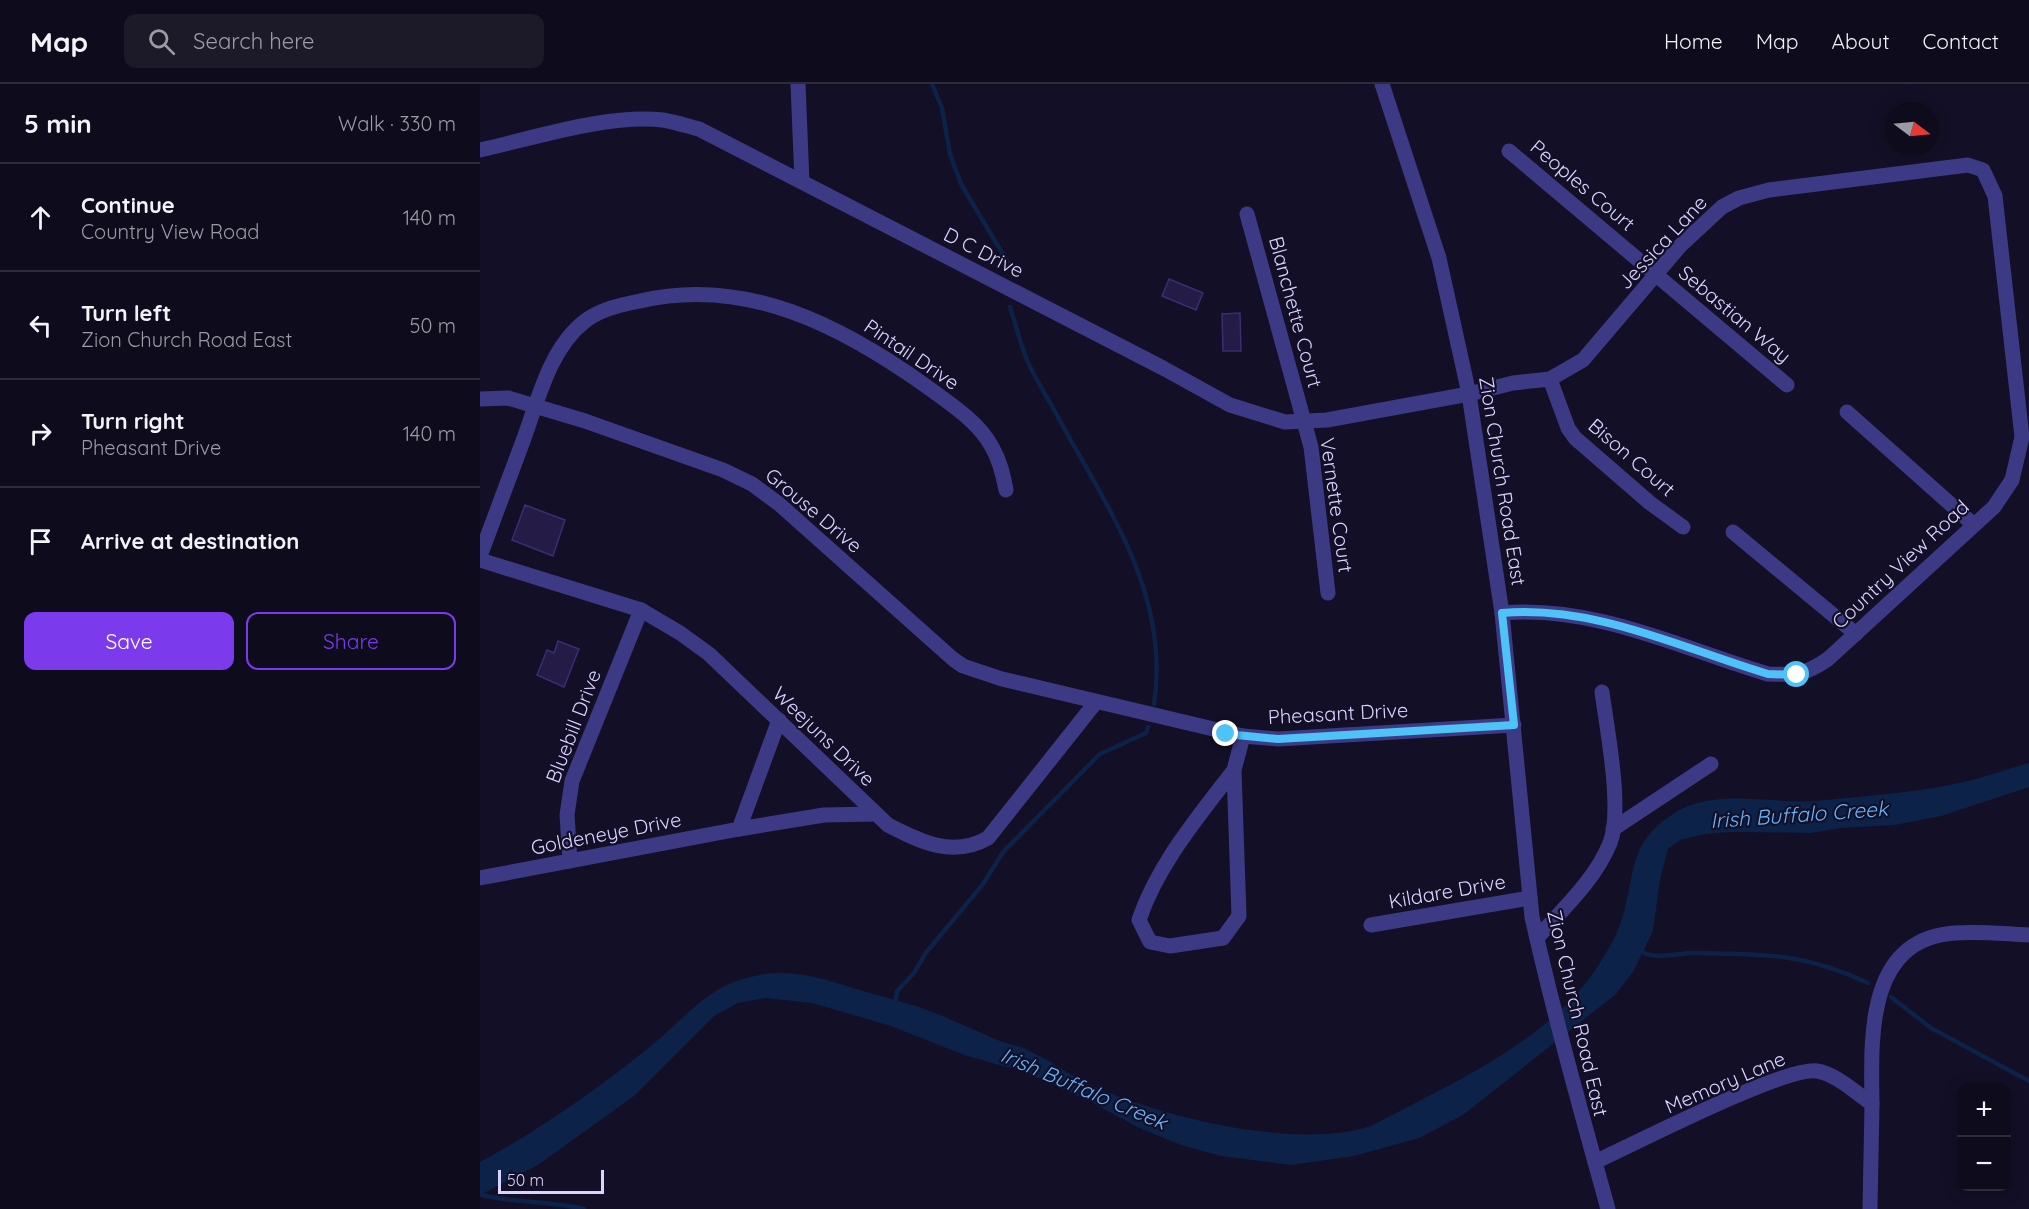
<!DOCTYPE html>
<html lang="en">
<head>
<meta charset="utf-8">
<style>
  body { margin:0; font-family:Quicksand,sans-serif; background:#1c1929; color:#f1f3f6 }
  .controls { position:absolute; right:18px; bottom:18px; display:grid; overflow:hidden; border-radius:12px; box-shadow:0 3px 15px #0003 }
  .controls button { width:54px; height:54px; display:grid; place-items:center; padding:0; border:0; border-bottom:2px solid #2e2b3b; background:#0e0b1c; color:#f1f3f6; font:30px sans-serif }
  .compass { position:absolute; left:1405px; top:18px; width:54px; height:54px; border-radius:50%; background:#0e0b1c; box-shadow:0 3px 15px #0003; rotate:106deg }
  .scale { position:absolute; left:18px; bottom:15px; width:106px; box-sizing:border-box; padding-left:6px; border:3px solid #d9d4ff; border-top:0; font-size:16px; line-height:21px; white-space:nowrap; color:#d9d4ff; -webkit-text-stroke:4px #130f26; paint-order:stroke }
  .stop { position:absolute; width:18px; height:18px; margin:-14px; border:4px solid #4fc3f7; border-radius:50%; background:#fff }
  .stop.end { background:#4fc3f7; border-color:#fff; box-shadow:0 2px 6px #0008 }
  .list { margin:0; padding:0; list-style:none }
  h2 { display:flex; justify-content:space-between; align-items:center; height:78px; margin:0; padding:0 24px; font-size:26px }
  h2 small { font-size:20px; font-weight:400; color:#9b9ba3 }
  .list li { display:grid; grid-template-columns:39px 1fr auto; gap:18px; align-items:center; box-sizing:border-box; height:108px; padding:0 24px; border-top:2px solid #2e2b3b }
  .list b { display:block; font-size:22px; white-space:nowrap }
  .list p { margin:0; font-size:20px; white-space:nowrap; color:#9b9ba3 }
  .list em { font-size:20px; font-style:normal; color:#9b9ba3 }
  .actions { display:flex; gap:12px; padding:18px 24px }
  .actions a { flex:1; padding:14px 0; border:2px solid #7c3aed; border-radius:12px; text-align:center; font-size:21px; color:#7c3aed }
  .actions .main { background:#7c3aed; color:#fff }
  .icon { flex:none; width:33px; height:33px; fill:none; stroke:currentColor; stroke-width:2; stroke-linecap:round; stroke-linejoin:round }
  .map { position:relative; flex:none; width:1549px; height:1125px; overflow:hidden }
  header { display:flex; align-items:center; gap:36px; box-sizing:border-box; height:84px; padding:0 30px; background:#0e0b1c; border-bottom:2px solid #2e2b3b }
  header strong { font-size:28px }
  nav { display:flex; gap:33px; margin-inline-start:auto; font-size:21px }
  .search { width:420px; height:54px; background:#1c1929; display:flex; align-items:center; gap:15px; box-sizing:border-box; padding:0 21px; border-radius:12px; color:#9b9ba3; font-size:22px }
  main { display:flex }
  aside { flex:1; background:#0e0b1c }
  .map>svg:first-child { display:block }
  .water { fill:#0c2248 }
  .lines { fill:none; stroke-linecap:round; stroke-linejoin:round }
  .stream { stroke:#0c2248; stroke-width:4.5 }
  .building { fill:#241b47; stroke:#3b2d73; stroke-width:1.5 }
  .minor { stroke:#3d3a85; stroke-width:15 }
  .route { stroke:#4fc3f7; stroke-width:8 }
  .labels { text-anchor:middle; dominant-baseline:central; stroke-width:4.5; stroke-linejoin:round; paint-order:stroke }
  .street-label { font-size:20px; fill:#d9d4ff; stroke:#130f26 }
  .water-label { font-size:21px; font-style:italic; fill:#62b6ff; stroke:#130f26 }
</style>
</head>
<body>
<header>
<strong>Map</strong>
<div class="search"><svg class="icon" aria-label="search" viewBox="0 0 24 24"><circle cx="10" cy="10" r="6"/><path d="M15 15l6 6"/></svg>Search here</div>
<nav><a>Home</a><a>Map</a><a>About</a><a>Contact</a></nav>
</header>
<main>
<aside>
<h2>5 min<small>Walk · 330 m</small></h2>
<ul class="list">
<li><svg class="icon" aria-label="ahead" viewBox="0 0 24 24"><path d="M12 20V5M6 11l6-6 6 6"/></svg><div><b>Continue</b><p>Country View Road</p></div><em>140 m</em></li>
<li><svg class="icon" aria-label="left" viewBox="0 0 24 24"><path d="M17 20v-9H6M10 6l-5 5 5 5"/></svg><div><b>Turn left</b><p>Zion Church Road East</p></div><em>50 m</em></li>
<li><svg class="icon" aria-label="right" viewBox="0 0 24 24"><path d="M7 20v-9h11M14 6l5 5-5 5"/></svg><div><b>Turn right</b><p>Pheasant Drive</p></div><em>140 m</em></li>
<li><svg class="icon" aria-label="arrive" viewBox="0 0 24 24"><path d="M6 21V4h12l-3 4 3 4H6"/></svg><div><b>Arrive at destination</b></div></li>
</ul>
<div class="actions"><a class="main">Save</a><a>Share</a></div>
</aside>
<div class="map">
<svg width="1549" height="1125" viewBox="0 0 1549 1125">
  <rect width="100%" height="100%" fill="#130f26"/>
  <path class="water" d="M1549 679V703L1461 732 1415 741 1360 744 1331 749 1250 748 1225 750 1200 756 1188 765 1180 795 1173 847 1153 888 1136 910 983 1031 939 1054 874 1072 811 1081 741 1072 701 1061 657 1043 615 1020 548 989 484 971 411 942 332 919 286 914 258 919 234 932 154 1012 58 1081 0 1111V1078C59 1046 115 1007 167 965 203 937 224 904 270 893 313 882 346 896 386 908 404 913 424 918 442 924 469 934 494 946 520 957 527 960 536 961 543 964 569 975 591 993 617 1004 687 1034 817 1066 891 1042 969 1000 1064 961 1116 885 1127 868 1139 848 1144 828 1156 782 1150 757 1196 728 1236 704 1293 720 1335 717 1385 712 1435 709 1484 698 1506 693 1527 685 1549 679Z"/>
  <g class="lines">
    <g class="stream">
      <path d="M452 0 462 24 470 70 481 100 536 192"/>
      <path d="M530 223C536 241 540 259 547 276 554 292 564 308 573 324 623 418 691 507 674 620"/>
      <path d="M1158 865C1171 878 1200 868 1216 869 1284 870 1325 869 1388 899"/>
      <path d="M1411 913 1451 944 1549 997"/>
      <path d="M415 921 417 907 434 889 445 870 503 800 523 768 620 670 666 649 668 643"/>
      <path d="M0 1106 2 1111C35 1119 70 1117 104 1125"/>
    </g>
  </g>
  <g class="building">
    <path d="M689 195 723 209 716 226 682 212Z"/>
    <path d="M760 229 761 267H743L742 230Z"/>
    <path d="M45 421 85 436 73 472 32 456Z"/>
    <path d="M78 557 99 565 84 603 57 591 67 566 74 569Z"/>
  </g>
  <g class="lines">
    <g class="minor">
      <path d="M318 0 322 98"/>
      <path d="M902 0 959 174 989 310 1022 529 1052 833C1074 931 1101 1028 1128 1125"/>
      <path d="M0 66C55 54 126 30 183 36 195 38 207 42 219 45L683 284 750 321 805 338 847 336 989 310 1033 299 1070 295 1103 276 1200 162 1242 123 1259 114 1289 106 1488 81 1503 86 1515 112 1542 353 1532 396 1514 423 1348 575C1325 591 1316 591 1288 590 1201 564 1115 521 1022 529"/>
      <path d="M1029 67 1307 301"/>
      <path d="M767 130 831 363 848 509"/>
      <path d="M1070 295 1088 344 1095 354 1170 419 1203 443"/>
      <path d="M0 315 28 314 105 337 243 386 272 400 299 420 473 575 483 582 522 595 763 652 798 655 1034 641"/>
      <path d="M1367 328 1494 441"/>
      <path d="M1253 448 1376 550"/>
      <path d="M0 472C14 434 29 395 43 357 58 317 69 265 105 237 121 225 141 221 160 217 266 192 362 242 446 302 469 319 498 337 512 363 520 377 523 390 526 406"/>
      <path d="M0 476 161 526 200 549 229 570 408 741C441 758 473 774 508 754L616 618"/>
      <path d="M754 686C718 733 678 780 659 836L670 858 690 862 743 854 759 832 754 686 763 652"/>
      <path d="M259 745 344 731 394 730"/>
      <path d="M1133 745 1231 680"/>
      <path d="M90 777 87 731 92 697 161 526"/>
      <path d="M0 794 259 745 299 636"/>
      <path d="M891 841 1050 814"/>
      <path d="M1057 854C1083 825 1115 796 1130 759 1143 727 1127 645 1122 608"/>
      <path d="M1392 1020C1391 953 1386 855 1475 849 1499 847 1525 850 1549 851"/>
      <path d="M1115 1078C1152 1061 1305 982 1337 987 1356 990 1376 1009 1392 1020L1390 1125"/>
    </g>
  </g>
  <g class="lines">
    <path class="route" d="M746 650 798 655 1034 641 1022 529C1115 521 1201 564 1288 590L1317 591"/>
  </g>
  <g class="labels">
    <g class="street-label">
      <text transform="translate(1103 101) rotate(40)">Peoples Court</text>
      <text transform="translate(1182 158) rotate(-47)">Jessica Lane</text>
      <text transform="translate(504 168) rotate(27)">D C Drive</text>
      <text transform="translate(816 228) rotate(75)">Blanchette Court</text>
      <text transform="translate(1255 230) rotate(40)">Sebastian Way</text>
      <text transform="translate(432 270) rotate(34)">Pintail Drive</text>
      <text transform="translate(1152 373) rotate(41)">Bison Court</text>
      <text transform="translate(1023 397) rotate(81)">Zion Church Road East</text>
      <text transform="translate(857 421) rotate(82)">Vernette Court</text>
      <text transform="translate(334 426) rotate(40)">Grouse Drive</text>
      <text transform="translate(1420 480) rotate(-43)">Country View Road</text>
      <text transform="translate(858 629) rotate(-3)">Pheasant Drive</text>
      <text transform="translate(93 642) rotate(-69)">Bluebill Drive</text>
      <text transform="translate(344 652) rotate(44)">Weejuns Drive</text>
      <text transform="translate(126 749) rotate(-11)">Goldeneye Drive</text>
      <text transform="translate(967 807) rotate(-10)">Kildare Drive</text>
      <text transform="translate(1098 929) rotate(77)">Zion Church Road East</text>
      <text transform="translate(1245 998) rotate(-23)">Memory Lane</text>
    </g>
    <g class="water-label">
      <text transform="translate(1319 730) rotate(-4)">Irish Buffalo Creek</text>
      <text transform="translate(604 1004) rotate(23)">Irish Buffalo Creek</text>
    </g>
  </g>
</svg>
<div class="controls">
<button>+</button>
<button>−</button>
</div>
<svg class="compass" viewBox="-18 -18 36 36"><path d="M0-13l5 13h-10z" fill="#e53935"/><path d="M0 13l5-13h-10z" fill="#9b9ba3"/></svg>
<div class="scale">50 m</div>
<div class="stop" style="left:1317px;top:591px"></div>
<div class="stop end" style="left:746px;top:650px"></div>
</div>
</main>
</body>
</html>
